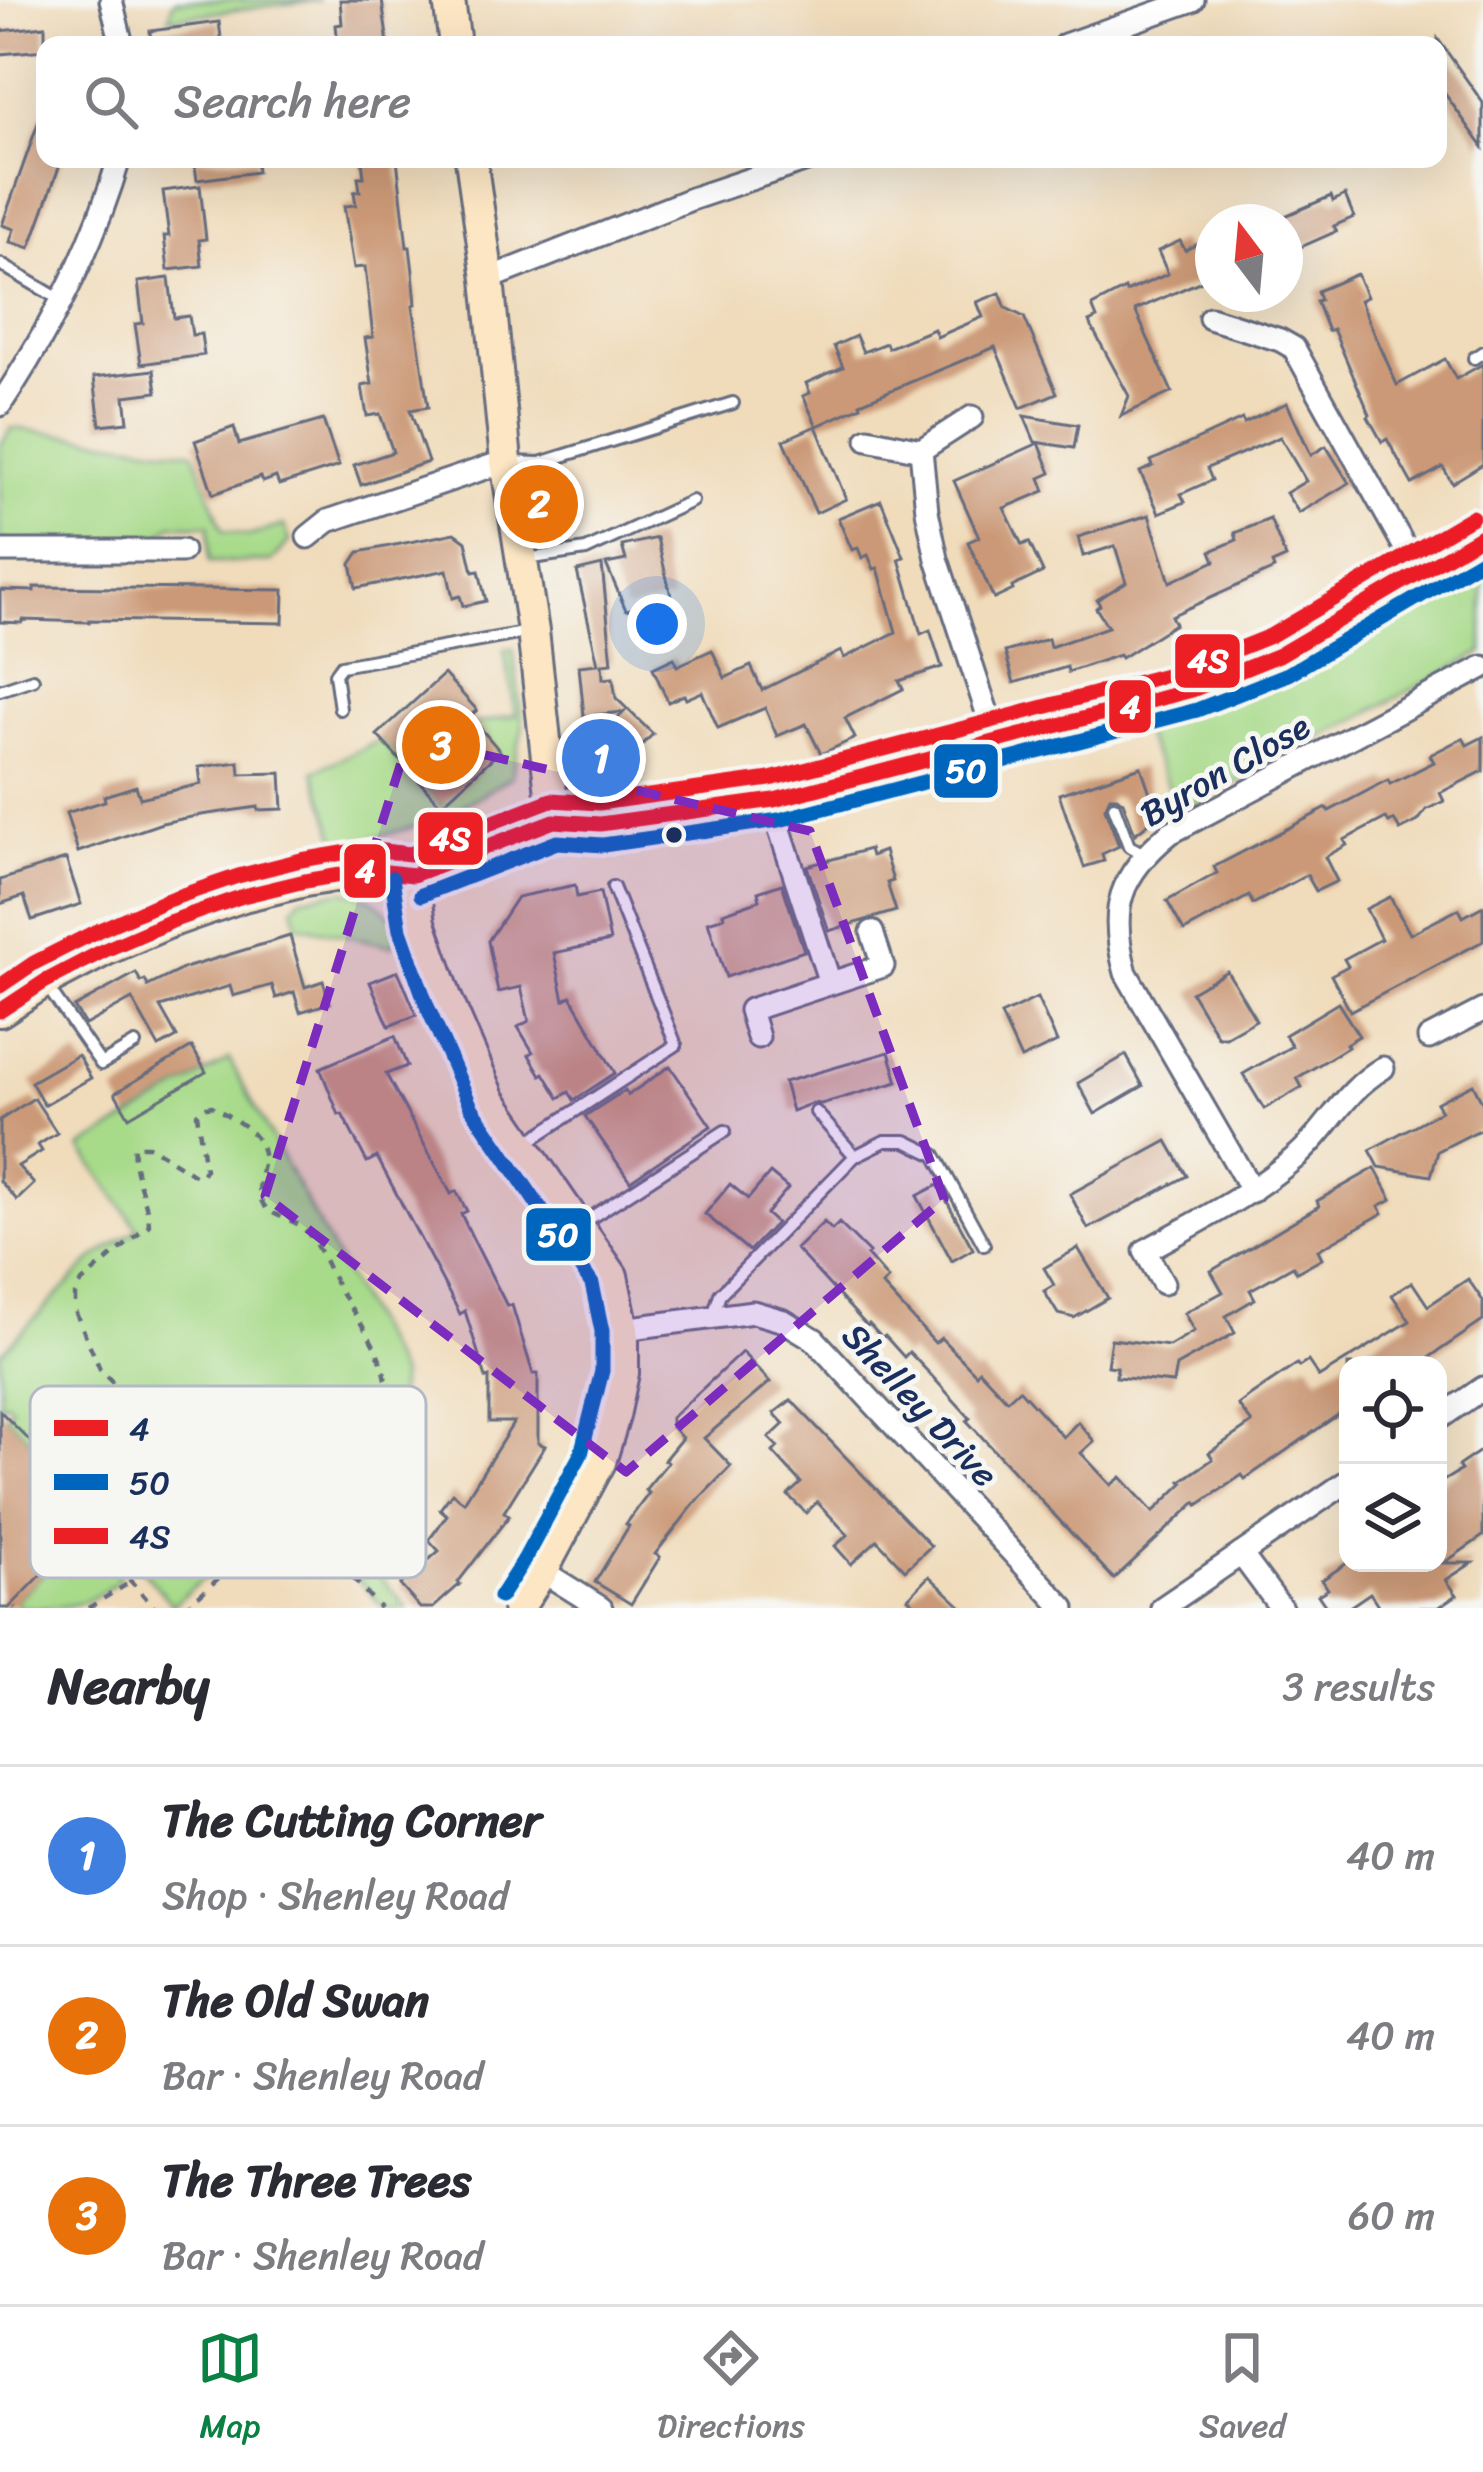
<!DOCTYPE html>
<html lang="en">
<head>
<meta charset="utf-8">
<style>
  body { margin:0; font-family:Sriracha,sans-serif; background:#f7f7f7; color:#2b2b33 }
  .controls { position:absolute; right:36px; bottom:36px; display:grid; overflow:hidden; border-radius:24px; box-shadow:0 12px 48px #0002 }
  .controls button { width:108px; height:108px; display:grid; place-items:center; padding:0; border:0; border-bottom:3px solid #e1e1e2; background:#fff; color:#2b2b33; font:60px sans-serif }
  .compass { position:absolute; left:1195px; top:204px; width:108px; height:108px; border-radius:50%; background:#fff; box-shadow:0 12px 48px #0002; rotate:344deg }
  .you { position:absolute; left:657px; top:624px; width:42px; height:42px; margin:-30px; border:9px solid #fff; border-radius:50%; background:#1a73e8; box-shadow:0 0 0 18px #1a73e833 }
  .badge { display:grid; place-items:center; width:78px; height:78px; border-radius:50%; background:#0b8043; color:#fff; font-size:39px; font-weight:700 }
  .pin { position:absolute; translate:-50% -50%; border:6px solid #fff; box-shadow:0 3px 12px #0006 }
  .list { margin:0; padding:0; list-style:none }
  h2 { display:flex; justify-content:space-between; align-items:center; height:156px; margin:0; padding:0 48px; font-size:51px }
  h2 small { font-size:39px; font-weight:400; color:#7c7c81 }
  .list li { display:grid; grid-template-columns:78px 1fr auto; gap:36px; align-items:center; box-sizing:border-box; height:180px; padding:0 48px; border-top:3px solid #e1e1e2 }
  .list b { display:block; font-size:45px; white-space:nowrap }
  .list p { margin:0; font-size:39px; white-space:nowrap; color:#7c7c81 }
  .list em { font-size:39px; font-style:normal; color:#7c7c81 }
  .icon { flex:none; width:66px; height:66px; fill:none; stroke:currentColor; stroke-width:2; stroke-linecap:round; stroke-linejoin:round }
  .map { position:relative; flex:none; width:1483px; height:1608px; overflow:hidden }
  .search { position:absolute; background:#fff; box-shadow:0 12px 48px #0002; left:36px; right:36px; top:36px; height:132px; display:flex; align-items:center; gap:30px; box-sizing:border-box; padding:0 42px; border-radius:24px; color:#7c7c81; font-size:45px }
  .sheet { height:696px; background:#fff }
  nav { display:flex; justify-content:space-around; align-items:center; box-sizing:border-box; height:168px; border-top:3px solid #e1e1e2; background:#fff; font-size:33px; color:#7c7c81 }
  nav a { display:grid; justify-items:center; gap:6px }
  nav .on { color:#0b8043 }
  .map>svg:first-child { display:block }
  .green { fill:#a7da89; stroke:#618474; stroke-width:3 }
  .building { fill:#cb9977 }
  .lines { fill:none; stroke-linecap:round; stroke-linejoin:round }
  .lane-casing { stroke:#666c7f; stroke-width:16 }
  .street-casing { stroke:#666c7f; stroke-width:27 }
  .secondary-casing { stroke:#666c7f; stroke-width:36 }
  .path { stroke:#666c7f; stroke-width:4.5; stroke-dasharray:9 9; stroke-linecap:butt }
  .lane { stroke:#fff; stroke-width:10 }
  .street { stroke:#fff; stroke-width:21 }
  .secondary { stroke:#fce6c4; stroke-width:30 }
  .bus-1-casing { stroke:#f6f6f2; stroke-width:24 }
  .bus-2-casing { stroke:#f6f6f2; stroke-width:24 }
  .bus-3-casing { stroke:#f6f6f2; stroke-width:24 }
  .bus-1 { stroke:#ec1f25; stroke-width:15 }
  .bus-2 { stroke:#0065bd; stroke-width:15 }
  .bus-3 { stroke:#ec1f25; stroke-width:15 }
  .marked { fill:#7b2cbf; fill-opacity:0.2; stroke:#7b2cbf; stroke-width:9; stroke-dasharray:24 15; stroke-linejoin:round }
  .bus-dot { fill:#1b2f5e; stroke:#f6f6f2; stroke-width:4.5 }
  .labels { text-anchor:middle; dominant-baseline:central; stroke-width:10; stroke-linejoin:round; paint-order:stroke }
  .street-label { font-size:36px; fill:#1b2f5e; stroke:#f6f6f2 }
  .key { fill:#f6f6f2; stroke:#b4bac6; stroke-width:3 }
  .key-label { font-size:33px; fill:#1b2f5e }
  .line-badge { stroke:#f6f6f2; stroke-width:4.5 }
  .badge-label { font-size:33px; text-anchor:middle; font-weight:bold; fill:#fff }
</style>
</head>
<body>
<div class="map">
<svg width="1483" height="1608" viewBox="0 0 1483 1608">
  <rect width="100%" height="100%" fill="#f6f6f2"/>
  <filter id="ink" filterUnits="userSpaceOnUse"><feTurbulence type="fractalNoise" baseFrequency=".00833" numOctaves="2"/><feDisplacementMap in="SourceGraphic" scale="24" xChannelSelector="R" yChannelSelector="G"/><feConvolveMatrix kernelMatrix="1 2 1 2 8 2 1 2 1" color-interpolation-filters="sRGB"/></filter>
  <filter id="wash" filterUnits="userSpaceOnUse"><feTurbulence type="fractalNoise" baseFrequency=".004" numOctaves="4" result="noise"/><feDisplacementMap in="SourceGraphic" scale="48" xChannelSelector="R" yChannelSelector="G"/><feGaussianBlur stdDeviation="2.7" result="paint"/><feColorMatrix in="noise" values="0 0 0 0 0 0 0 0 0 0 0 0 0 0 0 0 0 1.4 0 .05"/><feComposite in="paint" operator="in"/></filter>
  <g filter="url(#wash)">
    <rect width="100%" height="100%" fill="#f0dcbb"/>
    <g class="green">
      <path d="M177 0H320L169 18 173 2Z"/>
      <path d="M12 428 194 452 223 531 249 536 284 525 290 541 271 562H209V525H171L155 541H0V445Z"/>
      <path d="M1483 569V652L1180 812 1142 730 1288 675Z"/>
      <path d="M513 649 523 727 511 777 439 820 339 847 314 771 381 740 441 805 476 724 516 715 504 650Z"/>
      <path d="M344 891C372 896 385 905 400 929L392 946 298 925 293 907 301 897Z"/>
      <path d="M229 1059 400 1376 396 1408 359 1465 314 1506 408 1608H384L292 1507 265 1530 179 1437 86 1529 52 1495 68 1478 6 1416 12 1407 6 1402 0 1407V1354L94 1258 138 1229 81 1148Z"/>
      <path d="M214 1506 246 1543 172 1605 141 1568Z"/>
      <path d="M87 1541 120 1578C89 1608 64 1608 20 1608L15 1602 61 1556 67 1562Z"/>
    </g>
    <g id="blocks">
      <g class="building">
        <path d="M340 0H382L388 45H338L336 25 342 24Z"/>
        <path d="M219 22 222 45H151L150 31Z"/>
        <path d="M45 26V50L0 54V31Z"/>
        <path d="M1438 39 1483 103V147L1438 84Z"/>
        <path d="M42 112 45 113V159H62L30 248 10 242 14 229 2 225Z"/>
        <path d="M194 159H256L257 172 197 180Z"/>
        <path d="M397 159 407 247H410L413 272 416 304 413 305 428 407 410 410 428 462 361 485 354 465 393 452 380 414 367 416 362 386 372 384 365 338 373 337 365 267 354 268 344 206 356 205 354 192 360 191 358 177H364L362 161Z"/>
        <path d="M200 186 206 239 199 240 202 266 168 270 164 236H169L163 191Z"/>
        <path d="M1345 195 1354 217 1334 226 1337 231 1285 254V216L1331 196 1333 201Z"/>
        <path d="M1213 237V276L1135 310 1172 392 1121 416 1129 396 1089 322 1097 318 1092 306 1125 289 1126 292 1168 274 1158 251 1180 241 1185 250Z"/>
        <path d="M1357 274 1367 297 1360 300 1397 385 1445 359 1456 379 1483 364V464L1452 483 1443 467 1412 484 1387 439 1382 442 1368 417 1370 415 1333 329 1328 331 1316 301 1320 300 1317 291Z"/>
        <path d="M169 278 174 318 189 316 192 335 201 334 204 355 141 364 135 324 143 323 138 282Z"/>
        <path d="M1000 293 1006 308 1024 317 1057 393 1021 408 995 347 860 403 861 406 817 426 803 396 810 393 806 383 843 367 834 346 856 336 863 352 886 343 888 348 934 329 937 337 983 317 977 302Z"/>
        <path d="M154 370 157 392 125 396 128 422 100 425 94 377Z"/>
        <path d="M1287 403 1311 455 1326 446 1349 483 1299 513 1286 493 1306 481 1280 437 1207 468 1212 480 1181 494 1185 502 1159 513 1140 472 1153 466 1151 461 1242 419 1244 423Z"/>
        <path d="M1024 416 1078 425 1074 448 1035 442Z"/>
        <path d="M323 420 339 466 279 485 276 477 263 482 261 477 213 494 195 441 234 427 239 444Z"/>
        <path d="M816 426 846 499 816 513 784 440Z"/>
        <path d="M1039 443 1051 473 1040 478 1045 491 1004 508 1022 545 1029 542 1043 572 1012 587 1013 590 994 599 968 542 979 537 954 481Z"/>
        <path d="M881 500 904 557 899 559 921 634 930 630 942 667 899 681 903 689 845 718 855 738 821 754 806 724 777 736 765 708 718 728 702 692 686 699 684 695 668 702 653 668 674 658 677 666 712 650 725 678 751 666 762 690 841 651 844 658 896 632 878 568 874 569 868 555 862 558 858 548 852 550 838 518Z"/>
        <path d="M1149 515 1170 582 1215 561 1211 551 1237 540 1235 533 1270 519 1286 558 1272 564 1274 569 1171 616 1175 624 1121 658 1119 655 1068 672 1067 667 1014 683 1005 652 1048 639 1050 647 1108 627 1096 608 1100 605 1097 600 1126 582 1115 546 1083 556 1078 537Z"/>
        <path d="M455 533 466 541 473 572 479 571 486 601 463 606 460 596 453 598 447 570 356 588 351 564 359 552Z"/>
        <path d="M657 538 672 600 626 610 606 564 626 560 622 546Z"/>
        <path d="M602 565 612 663 602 664 603 679 613 678 616 698 653 734 615 772 589 747 624 712 584 716 579 666 598 664 577 571Z"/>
        <path d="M34 587 284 590 283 623 89 620V622L23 620 22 623 0 622V590L34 591Z"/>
        <path d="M444 674 477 710 470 716 500 751 441 805 377 735Z"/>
        <path d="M1483 737V771L1440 793 1444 801 1426 810 1418 821 1400 830 1394 820 1389 823 1386 818 1344 840 1347 845 1325 857 1337 881 1316 891 1307 875 1253 904 1249 896 1184 931 1167 901 1217 873 1214 867 1327 808 1329 811 1388 780 1390 784 1434 762 1430 755 1463 738 1467 745Z"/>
        <path d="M239 762 240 774 281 773 283 809 258 810V807L201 815 162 823 78 852 66 813 105 801 104 796 136 786 140 798 201 784 199 767Z"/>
        <path d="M1141 767 1158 816 1135 834 1123 802 1117 797H1110L1105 808 1119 846 1102 854 1104 861 1084 867 1059 794Z"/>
        <path d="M869 849 871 856 884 851 893 881 887 883 896 911 829 931 807 866Z"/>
        <path d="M66 859 81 904 32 920 24 896 0 904V880Z"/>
        <path d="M782 884 804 951 726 977 708 922 724 917 723 913 760 900 758 892Z"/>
        <path d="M575 885 577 897 600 892 610 941 554 953 564 1000 571 996 615 1073 574 1100 569 1092 559 1098 544 1073 541 1075 529 1055 533 1052 518 1027 529 1021 521 987 498 992 488 941 517 897Z"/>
        <path d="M1390 897 1410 934 1459 909 1463 917 1483 906V941L1350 1011 1331 975 1348 966 1344 959 1381 939 1366 909Z"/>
        <path d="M290 936 305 987 323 981 330 1003 300 1012 294 992 276 998 272 985 233 996 230 986 160 1007 177 1037 159 1047 132 999 85 1025 74 1007 136 973 141 982 145 980 148 986 185 968Z"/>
        <path d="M398 971 417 1015 389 1026 370 982Z"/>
        <path d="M1227 971 1256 1020 1226 1037H1218L1191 992Z"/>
        <path d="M1037 998 1057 1042 1021 1059 1001 1015Z"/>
        <path d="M1338 1003 1359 1036 1346 1044 1348 1047 1297 1078 1302 1087 1264 1109 1243 1074 1292 1046 1285 1035Z"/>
        <path d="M395 1036 407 1066 386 1074 451 1194 456 1191 467 1211 461 1214 472 1237 507 1306 512 1305 533 1374H538V1443L545 1446 504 1512 509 1516 458 1582 460 1584 433 1608H420L400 1585 439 1551 429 1540 447 1515 440 1509 452 1493 464 1502 514 1422H489V1377L486 1378 465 1311 460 1314 377 1157 367 1162 342 1114 339 1115 320 1068Z"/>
        <path d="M192 1047 206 1072 129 1117 115 1093Z"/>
        <path d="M889 1052 898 1082 821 1104 813 1103 792 1111 784 1082Z"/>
        <path d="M78 1055 91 1078 44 1105 31 1082Z"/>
        <path d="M1126 1055 1143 1086 1095 1114 1078 1083Z"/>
        <path d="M670 1066 711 1126 630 1181 585 1116 625 1090 628 1095Z"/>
        <path d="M1473 1084 1483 1104V1128L1438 1151 1431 1176 1379 1167 1370 1150 1441 1111 1436 1103Z"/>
        <path d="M34 1098 57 1133 38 1145 42 1151 18 1166 34 1184 17 1200 0 1181V1120Z"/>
        <path d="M1167 1141 1187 1176 1088 1229 1070 1194Z"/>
        <path d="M1375 1168 1392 1199 1379 1206 1383 1213 1318 1250 1322 1258 1297 1272 1293 1266 1250 1290 1255 1299 1226 1316 1235 1333 1176 1366 1173 1383 1116 1377 1117 1367 1107 1366 1111 1339 1169 1346 1194 1331 1184 1313 1223 1292 1211 1271 1319 1206 1317 1201Z"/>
        <path d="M770 1173 788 1188 766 1214 776 1223 749 1251 705 1214 730 1184 748 1199Z"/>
        <path d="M938 1185 973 1249 952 1261 917 1196Z"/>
        <path d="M824 1222 832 1230 839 1223 869 1253 867 1255 888 1279 882 1285 935 1343 941 1338 976 1374 979 1370 1007 1400 1019 1389 1063 1437 1078 1422 1094 1441 1081 1453 1111 1485 1121 1477 1153 1512 1183 1483 1181 1481 1213 1459 1209 1453 1252 1423 1238 1405 1250 1396 1297 1364 1299 1367 1308 1361 1319 1377 1410 1321 1392 1295 1412 1282 1428 1306 1468 1279 1483 1301V1321L1418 1365H1348V1408L1245 1479 1242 1475 1198 1505 1196 1502 1114 1579 967 1421 970 1418 930 1374 909 1352 904 1357 885 1336 882 1338 869 1324 867 1326 796 1249Z"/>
        <path d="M1078 1248 1108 1298 1074 1318 1058 1314 1044 1291 1054 1285 1044 1268Z"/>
        <path d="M742 1352 770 1382 704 1438 731 1466 695 1503 655 1554 660 1557 631 1604 595 1582 629 1526 626 1524 649 1493 645 1490 668 1462 664 1460 682 1438 671 1426V1418Z"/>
        <path d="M791 1400 931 1546 905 1570 877 1540 851 1564 835 1546 848 1535 817 1502 806 1513 788 1495 801 1483 773 1452 778 1447 769 1438 784 1424 774 1413Z"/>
        <path d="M0 1411 68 1479 52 1495 86 1529 9 1608H0Z"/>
        <path d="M1483 1449V1536L1444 1563H1472L1446 1580 1457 1595 1438 1608H1380L1370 1593 1348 1608H1327L1318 1595 1328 1589 1322 1580 1347 1563H1438V1484L1461 1470 1458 1466Z"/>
        <path d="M929 1576 963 1608H919L908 1598Z"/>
      </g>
    </g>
  </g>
  <g filter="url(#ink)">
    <use href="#blocks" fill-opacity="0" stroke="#666c7f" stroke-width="3"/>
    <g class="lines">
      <defs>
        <g id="lane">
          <path d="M0 264 61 300"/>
          <path d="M1474 358 1483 352"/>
          <path d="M510 462 540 463 733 403"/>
          <path d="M526 559 586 550 692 501"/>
          <path d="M0 690 33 679"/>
          <path d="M340 709 335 674 341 666 529 632"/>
          <path d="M1114 806 1129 846 1144 854"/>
          <path d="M46 985 101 1064 135 1044"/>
          <path d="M816 1112 855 1156"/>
          <path d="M523 1145 676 1045 613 887"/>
          <path d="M581 1224 725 1131"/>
          <path d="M713 1316 720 1294 855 1156 885 1141H906L935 1155 984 1245"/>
        </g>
        <g id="street">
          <path d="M111 0 122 45"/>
          <path d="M1065 45 1193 0"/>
          <path d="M488 279 691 199 810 159"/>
          <path d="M1210 318 1280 340 1294 348 1419 573"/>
          <path d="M0 405C51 328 93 248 119 159"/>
          <path d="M868 439 921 450 972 417"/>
          <path d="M921 450 927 511 937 559 997 743"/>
          <path d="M308 537 328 521 506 461"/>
          <path d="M0 551H182"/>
          <path d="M774 800 780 830 830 983"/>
          <path d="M758 1037 750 1010 883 966 872 932"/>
          <path d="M1429 1038 1483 1010"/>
          <path d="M1252 1191 1126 973C1108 909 1119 875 1170 833L1483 667"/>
          <path d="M1163 1283 1145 1251C1197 1222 1252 1195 1297 1156 1330 1127 1343 1092 1383 1068"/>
          <path d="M623 1329 753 1312 784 1321 814 1339 1064 1608"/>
          <path d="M1438 1419 1483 1388"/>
          <path d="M1241 1554 1281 1608"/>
          <path d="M542 1571 601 1608"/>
          <path d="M1162 1608 1348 1481"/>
        </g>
        <g id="secondary">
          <path d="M449 0 455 45"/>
          <path d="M471 159 488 279 506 461 533 631 554 821"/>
          <path d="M413 875 420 923 446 998 490 1099 612 1276 623 1329V1373L614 1416 600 1462 542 1571 518 1608"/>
          <path d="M0 1011 44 982 105 950 172 921 243 896 305 881 370 870 413 875 554 821 600 824 774 800 1192 690 1279 655 1483 535"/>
        </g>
      </defs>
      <use href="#lane" class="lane-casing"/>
      <use href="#street" class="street-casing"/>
      <use href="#secondary" class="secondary-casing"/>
      <g class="path">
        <path d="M42 1532 66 1556 88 1534 155 1608"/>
        <path d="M263 1538 100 1369 75 1311V1295L82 1282 149 1225C148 1198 131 1173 134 1146H149L196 1176 202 1175 205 1170 197 1114 202 1108 212 1106C234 1120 267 1133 263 1164 261 1175 257 1190 261 1200 268 1218 293 1217 305 1230 321 1247 329 1275 342 1294 358 1320 378 1345 385 1375 400 1433 333 1483 293 1512"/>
        <path d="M15 1607 16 1608"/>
        <path d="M88 1608 129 1583"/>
        <path d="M185 1608 293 1512 380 1608"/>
      </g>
      <use href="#lane" class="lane"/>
      <use href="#street" class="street"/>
      <use href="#secondary" class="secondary"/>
      <defs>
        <path id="bus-1" d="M0 1011 44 982 105 950 172 921 243 896 305 881 370 870 413 875 554 821 600 824 774 800 1192 690 1279 655 1483 535"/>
        <g id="bus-2">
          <path d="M392 878 400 930 427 1006 471 1107 592 1284 602 1331V1371L581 1454 524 1560 500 1597"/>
          <path d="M421 895 557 842 603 845 779 820 1197 710 1288 674 1483 559"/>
        </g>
        <path id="bus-3" d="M0 986 34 963 97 931 165 901 238 876 301 860 366 849 410 854 551 800 599 803 770 779 1185 670 1270 636 1472 517"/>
      </defs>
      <use href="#bus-1" class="bus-1-casing"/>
      <use href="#bus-2" class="bus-2-casing"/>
      <use href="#bus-3" class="bus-3-casing"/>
      <use href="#bus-1" class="bus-1"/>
      <use href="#bus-2" class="bus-2"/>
      <use href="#bus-3" class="bus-3"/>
    </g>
  </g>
  <path class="marked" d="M409 737 810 831 944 1199 626 1472 265 1196Z"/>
  <circle class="bus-dot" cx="674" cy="835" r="10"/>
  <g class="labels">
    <g class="street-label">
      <text transform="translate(1225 770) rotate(-30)">Byron Close</text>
      <text transform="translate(920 1405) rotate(47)">Shelley Drive</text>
    </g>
  </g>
  <rect x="30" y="1386" width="396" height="192" rx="18" class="key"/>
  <rect x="54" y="1420" width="54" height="16" fill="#ec1f25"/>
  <rect x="54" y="1474" width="54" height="16" fill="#0065bd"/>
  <rect x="54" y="1528" width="54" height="16" fill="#ec1f25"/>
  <g class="key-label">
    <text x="129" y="1440">4</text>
    <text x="129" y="1494">50</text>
    <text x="129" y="1548">4S</text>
  </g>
  <g class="line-badge">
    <rect x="1173" y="632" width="69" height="58" rx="12" fill="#ec1f25"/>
    <rect x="1107" y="678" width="46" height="57" rx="12" fill="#ec1f25"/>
    <rect x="932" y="742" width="68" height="58" rx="12" fill="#0065bd"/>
    <rect x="416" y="810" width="69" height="57" rx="12" fill="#ec1f25"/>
    <rect x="342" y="842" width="46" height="58" rx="12" fill="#ec1f25"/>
    <rect x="524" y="1206" width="69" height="57" rx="12" fill="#0065bd"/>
  </g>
  <g class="badge-label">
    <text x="1208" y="672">4S</text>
    <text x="1130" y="718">4</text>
    <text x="966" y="782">50</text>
    <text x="450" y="850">4S</text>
    <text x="365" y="882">4</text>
    <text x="558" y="1246">50</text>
  </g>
</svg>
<div class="controls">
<button><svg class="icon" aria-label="locate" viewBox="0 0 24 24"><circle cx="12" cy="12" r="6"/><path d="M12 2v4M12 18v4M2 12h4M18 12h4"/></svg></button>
<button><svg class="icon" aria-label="layers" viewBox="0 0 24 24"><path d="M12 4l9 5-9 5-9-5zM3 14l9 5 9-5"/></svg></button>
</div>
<svg class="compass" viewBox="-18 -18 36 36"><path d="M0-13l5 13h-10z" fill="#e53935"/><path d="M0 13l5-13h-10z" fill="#7c7c81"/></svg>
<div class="you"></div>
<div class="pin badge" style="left:601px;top:758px;background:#3f7fe0">1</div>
<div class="pin badge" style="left:539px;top:504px;background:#e8710a">2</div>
<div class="pin badge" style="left:441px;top:745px;background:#e8710a">3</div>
<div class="search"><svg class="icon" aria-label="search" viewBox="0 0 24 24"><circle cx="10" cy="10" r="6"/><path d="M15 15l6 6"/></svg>Search here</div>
</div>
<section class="sheet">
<h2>Nearby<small>3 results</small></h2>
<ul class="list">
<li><span class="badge" style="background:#3f7fe0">1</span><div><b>The Cutting Corner</b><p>Shop · Shenley Road</p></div><em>40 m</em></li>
<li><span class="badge" style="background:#e8710a">2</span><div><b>The Old Swan</b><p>Bar · Shenley Road</p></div><em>40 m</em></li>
<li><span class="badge" style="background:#e8710a">3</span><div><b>The Three Trees</b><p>Bar · Shenley Road</p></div><em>60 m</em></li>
</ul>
</section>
<nav>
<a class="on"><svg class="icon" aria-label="map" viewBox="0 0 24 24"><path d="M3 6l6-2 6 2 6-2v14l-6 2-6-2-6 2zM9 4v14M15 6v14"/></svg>Map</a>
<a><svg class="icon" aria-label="directions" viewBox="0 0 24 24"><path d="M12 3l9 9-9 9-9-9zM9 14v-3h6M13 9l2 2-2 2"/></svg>Directions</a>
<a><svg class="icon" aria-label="saved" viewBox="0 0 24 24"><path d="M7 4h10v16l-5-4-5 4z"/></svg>Saved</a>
</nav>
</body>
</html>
